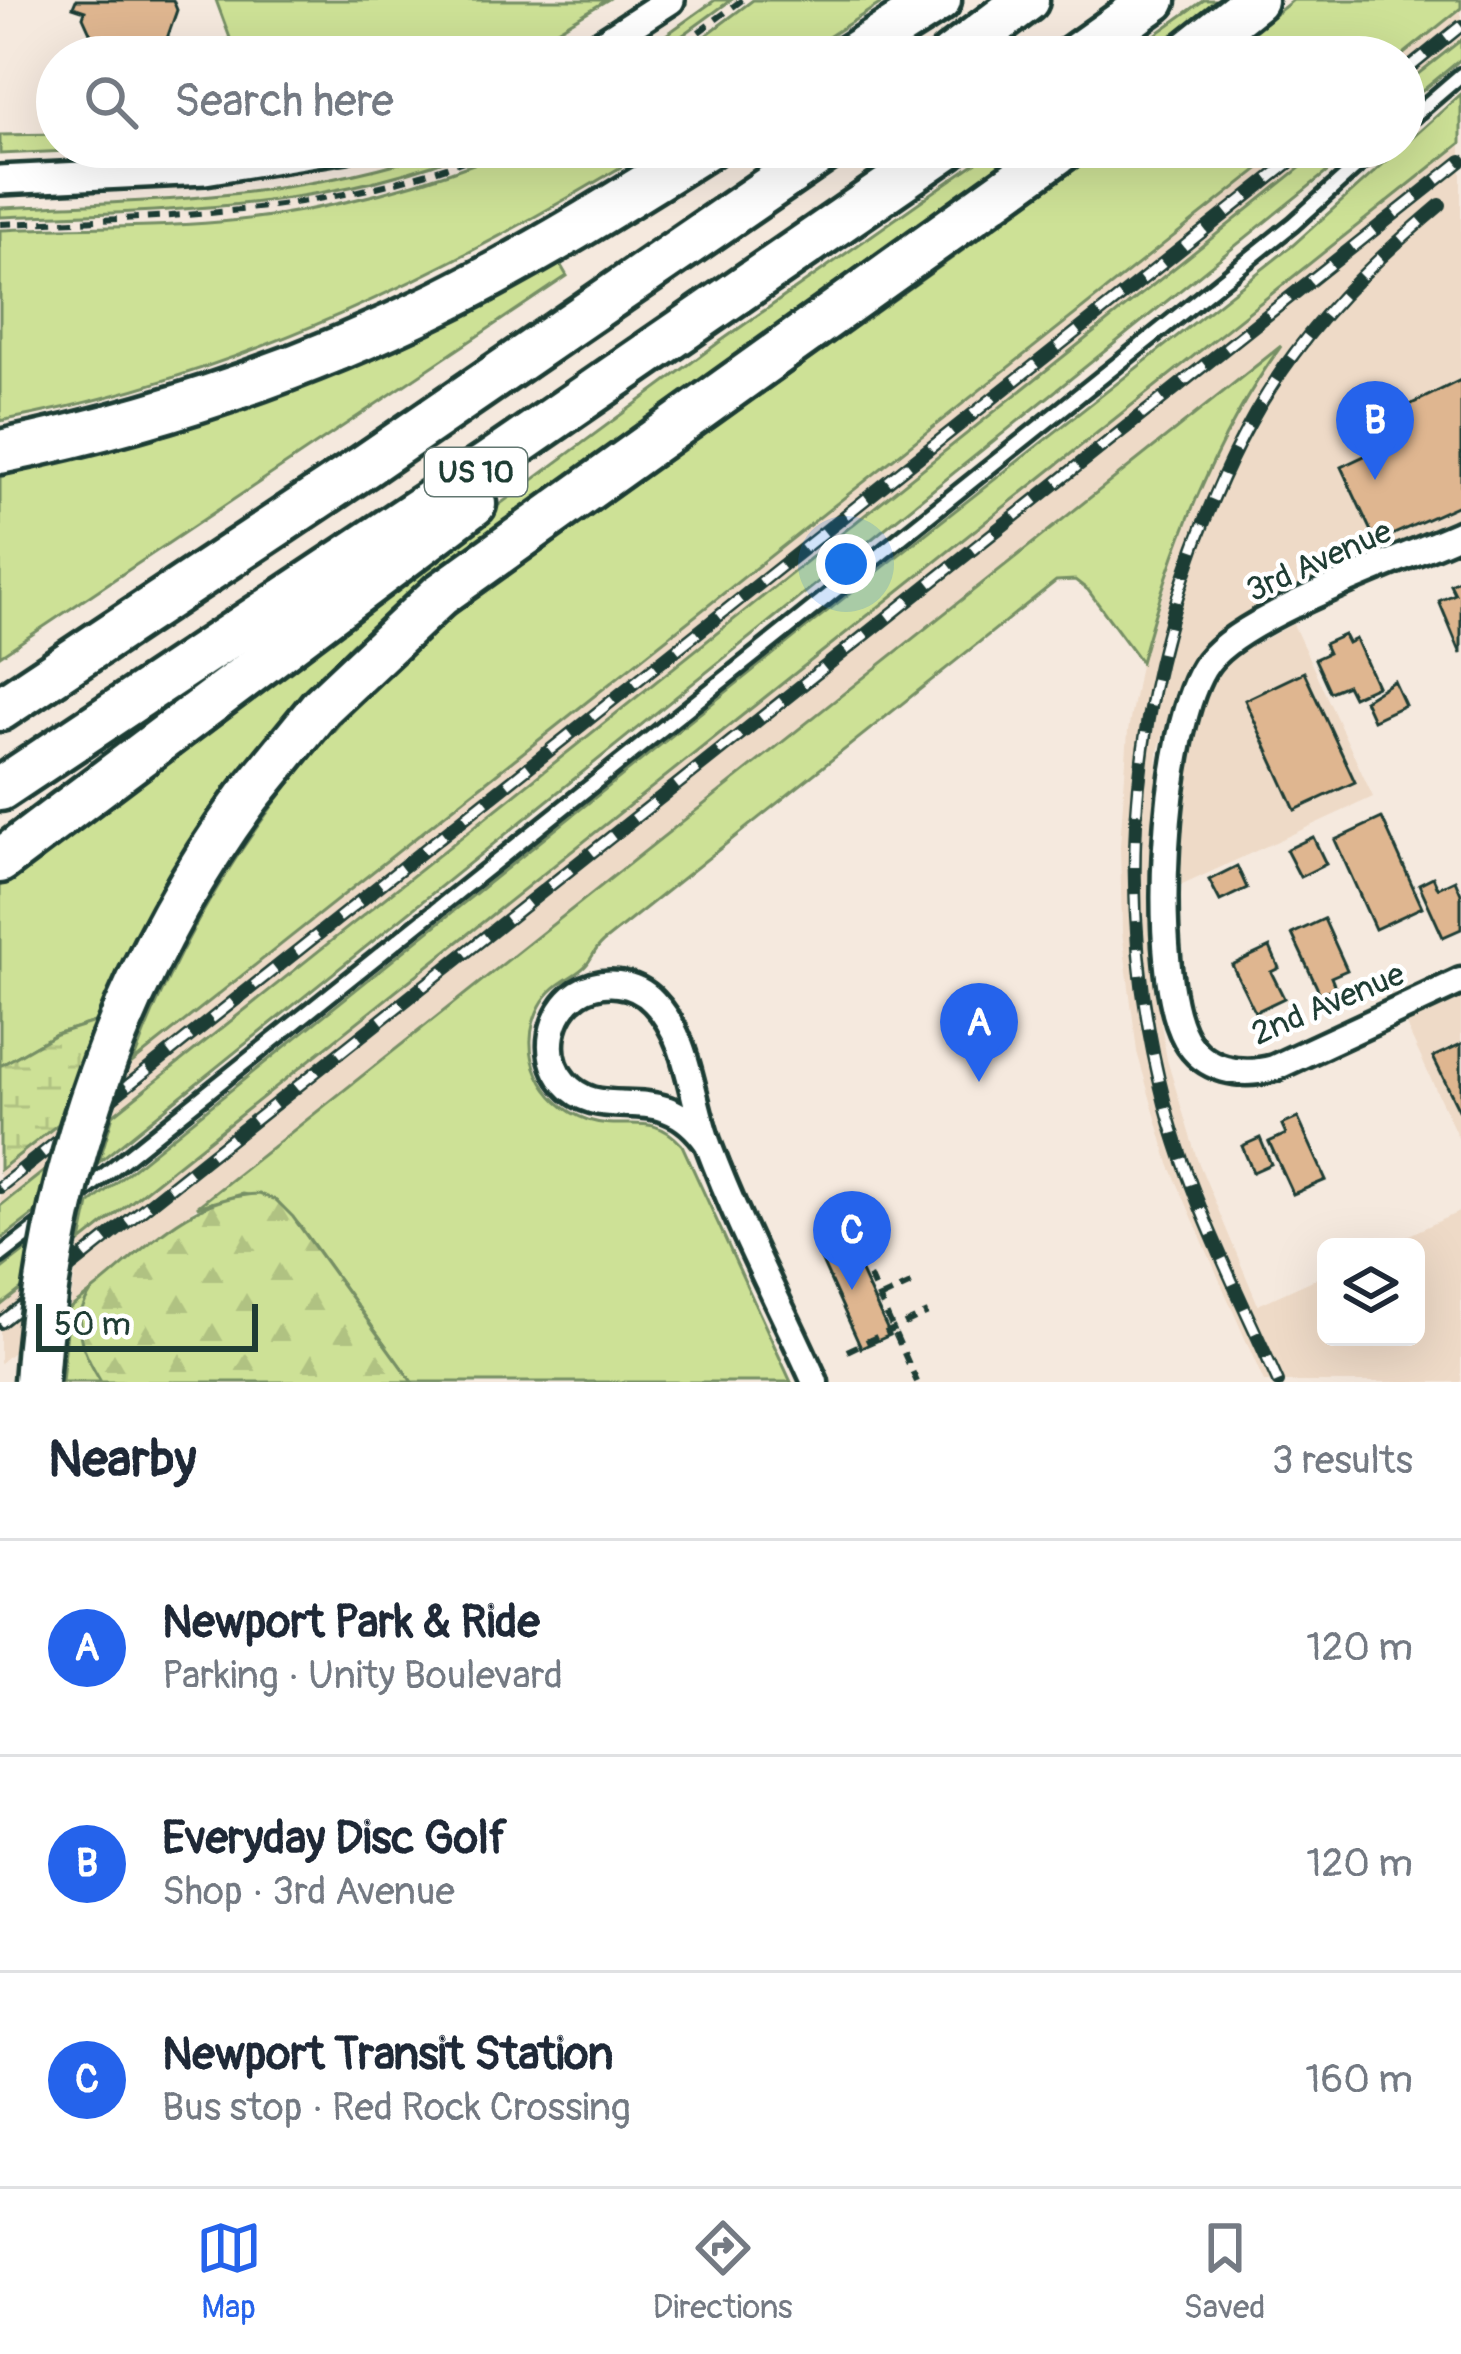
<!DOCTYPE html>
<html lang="en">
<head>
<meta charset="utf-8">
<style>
  body { margin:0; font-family:Pangolin,sans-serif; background:#f6f6f7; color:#1f2937 }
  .controls { position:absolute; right:36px; bottom:36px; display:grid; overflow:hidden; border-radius:18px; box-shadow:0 12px 48px #0002 }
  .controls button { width:108px; height:108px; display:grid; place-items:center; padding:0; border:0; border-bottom:3px solid #e0e1e3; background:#fff; color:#1f2937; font:60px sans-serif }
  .scale { position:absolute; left:36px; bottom:30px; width:222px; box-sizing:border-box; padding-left:12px; border:6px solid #1f3d34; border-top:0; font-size:33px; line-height:42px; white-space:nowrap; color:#1f3d34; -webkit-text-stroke:9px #fff; paint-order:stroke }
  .you { position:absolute; left:846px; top:564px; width:42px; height:42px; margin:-30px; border:9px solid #fff; border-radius:50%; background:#1a73e8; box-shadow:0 0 0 18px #1a73e833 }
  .badge { display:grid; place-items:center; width:78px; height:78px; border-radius:50%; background:#2563eb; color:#fff; font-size:39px; font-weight:700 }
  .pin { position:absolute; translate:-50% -99px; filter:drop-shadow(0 3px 6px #0008) }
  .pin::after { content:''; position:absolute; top:63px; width:42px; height:36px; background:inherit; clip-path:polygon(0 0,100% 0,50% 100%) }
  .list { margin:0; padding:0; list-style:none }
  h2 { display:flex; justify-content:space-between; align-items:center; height:156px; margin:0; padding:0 48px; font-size:51px }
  h2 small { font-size:39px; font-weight:400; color:#747a83 }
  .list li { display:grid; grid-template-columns:78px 1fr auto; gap:36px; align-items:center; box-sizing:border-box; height:216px; padding:0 48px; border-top:3px solid #e0e1e3 }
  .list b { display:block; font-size:45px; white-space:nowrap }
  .list p { margin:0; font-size:39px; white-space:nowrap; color:#747a83 }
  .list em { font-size:39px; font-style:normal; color:#747a83 }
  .icon { flex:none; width:66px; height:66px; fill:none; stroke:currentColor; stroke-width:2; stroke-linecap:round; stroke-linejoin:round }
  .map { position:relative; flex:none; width:1461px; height:1382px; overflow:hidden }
  .search { position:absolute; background:#fff; box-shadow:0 12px 48px #0002; left:36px; right:36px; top:36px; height:132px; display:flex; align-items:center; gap:30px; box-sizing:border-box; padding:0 42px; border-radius:66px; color:#747a83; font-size:45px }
  .sheet { height:804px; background:#fff }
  nav { display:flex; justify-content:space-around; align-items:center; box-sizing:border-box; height:168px; border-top:3px solid #e0e1e3; background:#fff; font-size:33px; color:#747a83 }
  nav a { display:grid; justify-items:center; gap:6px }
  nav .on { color:#2563eb }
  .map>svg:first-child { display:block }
  .built { fill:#eedac7 }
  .grass { fill:#cde196; stroke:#768f65; stroke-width:3 }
  .forest { fill:url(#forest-firs); stroke:#768f65; stroke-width:3 }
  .wetland { fill:url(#wetland-marsh); stroke:#768f65; stroke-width:3 }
  .building { fill:#dfb690; stroke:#1f3d34; stroke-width:3 }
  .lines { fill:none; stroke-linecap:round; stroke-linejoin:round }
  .service-casing { stroke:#1f3d34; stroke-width:21 }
  .minor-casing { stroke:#1f3d34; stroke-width:33 }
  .tertiary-casing { stroke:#1f3d34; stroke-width:36 }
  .motorway-casing { stroke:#1f3d34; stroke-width:51 }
  .path { stroke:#1f3d34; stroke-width:6; stroke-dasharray:12 9; stroke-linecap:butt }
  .service { stroke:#fff; stroke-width:12 }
  .minor { stroke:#fff; stroke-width:24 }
  .tertiary { stroke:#fff; stroke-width:27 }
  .motorway { stroke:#fff; stroke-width:42 }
  .rail-casing { stroke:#1f3d34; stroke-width:14 }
  .rail { stroke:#fff; stroke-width:9; stroke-dasharray:27; stroke-linecap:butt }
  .motorway-bridge-casing { stroke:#1f3d34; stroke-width:51; stroke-linecap:butt }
  .motorway-bridge { stroke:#fff; stroke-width:42 }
  .labels { text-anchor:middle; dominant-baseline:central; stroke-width:9; stroke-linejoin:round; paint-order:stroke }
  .shield { fill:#fff; stroke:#627771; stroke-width:3 }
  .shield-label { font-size:30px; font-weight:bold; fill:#1f3d34 }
  .street-label { font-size:33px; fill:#1f3d34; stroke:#fff }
</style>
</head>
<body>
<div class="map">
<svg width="1461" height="1382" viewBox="0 0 1461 1382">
  <defs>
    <pattern id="forest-firs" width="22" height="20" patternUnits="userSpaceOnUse" patternTransform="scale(3)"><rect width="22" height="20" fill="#cde196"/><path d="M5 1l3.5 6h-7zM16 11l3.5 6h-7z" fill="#b0c282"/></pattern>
    <pattern id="wetland-marsh" width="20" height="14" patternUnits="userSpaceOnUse" patternTransform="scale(3)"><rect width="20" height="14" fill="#cde196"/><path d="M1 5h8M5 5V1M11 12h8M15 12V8" fill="none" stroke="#b0c282"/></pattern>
  </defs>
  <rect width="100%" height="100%" fill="#f5e9de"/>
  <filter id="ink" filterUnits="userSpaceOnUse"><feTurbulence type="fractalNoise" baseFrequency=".00833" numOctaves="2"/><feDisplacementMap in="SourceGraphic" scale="24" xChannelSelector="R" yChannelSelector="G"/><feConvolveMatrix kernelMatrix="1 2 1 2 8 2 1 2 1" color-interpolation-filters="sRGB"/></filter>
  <g filter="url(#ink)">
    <g class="built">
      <path d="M1461 8V40L1404 85V57H1400Z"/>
      <path d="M1461 143V515L1250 612 1220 631 1196 653 1175 691 1158 752 1149 871 1152 969 1167 1060 1197 1159 1258 1305 1326 1274V1337H1416V1247H1383L1461 1211V1382H1264L1169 1164 1137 1052 1122 931 1120 846 1128 731 1139 670 1175 555 1219 444 1276 349 69 1309 81 1242Z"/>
      <path d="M1286 147H1326L113 1115 133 1062Z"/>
      <path d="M1293 624 1373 797 1178 887V806L1194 714 1225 661Z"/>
      <path d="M1461 996V1144L1405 1023Z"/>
      <path d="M66 1118 53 1164 0 1206V1170Z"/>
      <path d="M28 1284 20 1346 0 1363V1306Z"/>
    </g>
    <g class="grass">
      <path d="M216 0H607L512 57H237Z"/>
      <path d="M715 0H731L653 57H635Z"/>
      <path d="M753 0H886L797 57H677Z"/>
      <path d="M1204 0H1232L1158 57H1124Z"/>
      <path d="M1293 0H1461V8L1400 57H1222Z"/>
      <path d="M1461 40V59L1404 106V85Z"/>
      <path d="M1461 94V143L81 1242 89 1204 812 623 1293 245Z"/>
      <path d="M57 134V147H162L0 154V135Z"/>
      <path d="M450 147H480C328 211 162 211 0 217V208C153 201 303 199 450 147Z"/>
      <path d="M517 147H654C451 271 237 378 0 421V230C80 226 161 229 240 220 336 209 428 184 517 147Z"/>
      <path d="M998 147H1033L467 547 352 644 303 695 233 787 101 1020 56 1034 0 1066V883L362 606 718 343Z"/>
      <path d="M1104 147H1286L133 1062C195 894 303 744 439 627 512 564 596 512 675 455 818 353 963 253 1104 147Z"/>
      <path d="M1326 147H1358L99 1162 113 1115Z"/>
      <path d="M560 264 567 276 0 656V476C198 435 384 362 560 264Z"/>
      <path d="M1281 346C1213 440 1171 551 1141 662L1088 590 1075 580 1056 581 603 942C595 949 593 956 587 964 576 978 554 980 540 1006 516 1051 542 1105 588 1120 626 1132 651 1110 682 1145L791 1382H412L300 1226 276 1200 242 1194 197 1207Z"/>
      <path d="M53 1164 42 1208 0 1240V1206Z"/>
      <path d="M35 1243 28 1284 0 1306V1270Z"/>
      <path d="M91 1292C73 1317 88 1357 101 1382H62L69 1309Z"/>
    </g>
    <path class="forest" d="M259 1194 276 1200 293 1217 412 1382H101C82 1351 69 1324 91 1292 142 1252 191 1195 259 1194Z"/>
    <path class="wetland" d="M101 1020 66 1118 0 1170V1066L56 1034Z"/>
    <g class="building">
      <path d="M76 0H173L177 10 162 53 164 57H123L97 48 83 17 85 11 73 7Z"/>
      <path d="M1461 380V504L1376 542 1341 467 1398 440 1387 416Z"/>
      <path d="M1461 579V654L1439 601 1455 594 1450 584Z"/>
      <path d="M1344 635 1348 643 1356 639 1377 686 1353 697 1347 685 1330 692 1315 659 1328 653 1324 644Z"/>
      <path d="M1304 672 1355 782 1295 810 1245 700Z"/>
      <path d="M1394 681 1405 705 1373 720 1364 700Z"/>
      <path d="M1382 818 1422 907 1375 929 1335 840Z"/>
      <path d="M1313 837 1326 864 1300 877 1286 850Z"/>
      <path d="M1237 866 1247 888 1220 901 1209 880Z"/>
      <path d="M1433 877 1438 888 1455 880 1461 894V929L1443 937 1419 884Z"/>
      <path d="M1324 919 1347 970 1331 977 1335 987 1320 994 1292 934Z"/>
      <path d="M1270 947 1279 968 1271 972 1284 998 1255 1012 1232 965Z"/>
      <path d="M1461 1044V1114L1433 1057Z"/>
      <path d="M1298 1118 1326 1180 1293 1194 1269 1142 1286 1134 1282 1125Z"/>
      <path d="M1260 1138 1271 1164 1253 1172 1242 1146Z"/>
      <path d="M843 1233 890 1335 861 1348 815 1246Z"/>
    </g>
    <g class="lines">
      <defs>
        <g id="service">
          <path d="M1404 124 1461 75"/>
          <path d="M77 1197 1293 224 1378 147"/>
          <path d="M0 1256 47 1220"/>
        </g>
        <g id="minor">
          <path d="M1461 533C1402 560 1243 615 1208 662 1162 722 1149 974 1186 1039 1204 1071 1241 1077 1274 1068L1461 981"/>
          <path d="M708 1144C661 1074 603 1128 564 1082 541 1055 550 1012 578 993 602 978 635 981 654 1002 690 1039 691 1101 709 1147 739 1227 780 1304 815 1382"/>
        </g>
        <g id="tertiary">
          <path d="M582 57 670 0"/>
          <path d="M0 180 205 170 346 147"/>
        </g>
        <g id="motorway">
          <path d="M849 57 939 0"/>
          <path d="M951 57 1027 0"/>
          <path d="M1074 57 1154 0"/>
          <path d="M1183 57 1255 0"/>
          <path d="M0 452C151 421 301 371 439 303 532 257 620 202 707 147"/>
          <path d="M0 709 365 466 829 147"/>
          <path d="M0 789 491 462 948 147"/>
          <path d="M247 798 321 707 440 595 1065 147"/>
          <path d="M0 861 474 504"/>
        </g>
      </defs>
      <use href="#service" class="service-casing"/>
      <use href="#minor" class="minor-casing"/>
      <use href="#tertiary" class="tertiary-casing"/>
      <use href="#motorway" class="motorway-casing"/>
      <g class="path">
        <path d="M665 57 742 0"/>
        <path d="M0 224C171 217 339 215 499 147"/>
        <path d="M852 1238 917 1382"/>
        <path d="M881 1298 915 1282"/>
        <path d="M847 1351 928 1313"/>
      </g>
      <use href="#service" class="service"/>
      <use href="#minor" class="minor"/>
      <use href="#tertiary" class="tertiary"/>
      <use href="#motorway" class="motorway"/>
      <defs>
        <g id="rail">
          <path d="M1404 72 1461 26"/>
          <path d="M0 1187 1309 147"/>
          <path d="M0 1323 1461 161"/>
          <path d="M1278 1382C1238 1292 1190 1199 1165 1104 1116 914 1127 732 1194 548 1219 480 1250 413 1294 354 1335 298 1387 250 1440 205"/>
        </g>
      </defs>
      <use href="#rail" class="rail-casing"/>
      <use href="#rail" class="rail"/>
      <defs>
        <path id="motorway-bridge" d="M36 1382C50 1171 122 969 247 798"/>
      </defs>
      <use href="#motorway-bridge" class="motorway-bridge-casing"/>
      <use href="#motorway-bridge" class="motorway-bridge"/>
    </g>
  </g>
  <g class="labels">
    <rect class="shield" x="425" y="448" width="102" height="48" rx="9"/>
    <g class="shield-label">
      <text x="476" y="472">US 10</text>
    </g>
    <g class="street-label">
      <text transform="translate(1319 561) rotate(-24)">3rd Avenue</text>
      <text transform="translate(1328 1004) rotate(-23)">2nd Avenue</text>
    </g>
  </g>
</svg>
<div class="controls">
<button><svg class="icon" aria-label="layers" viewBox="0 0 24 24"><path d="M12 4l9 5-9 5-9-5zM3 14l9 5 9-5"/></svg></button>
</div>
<div class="scale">50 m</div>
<div class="you"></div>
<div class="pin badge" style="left:979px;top:1082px">A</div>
<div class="pin badge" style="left:1375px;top:480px">B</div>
<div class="pin badge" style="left:852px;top:1290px">C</div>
<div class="search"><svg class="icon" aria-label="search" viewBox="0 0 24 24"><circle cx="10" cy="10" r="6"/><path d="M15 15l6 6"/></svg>Search here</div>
</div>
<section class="sheet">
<h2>Nearby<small>3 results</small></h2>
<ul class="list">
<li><span class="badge">A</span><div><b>Newport Park &amp; Ride</b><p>Parking · Unity Boulevard</p></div><em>120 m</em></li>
<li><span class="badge">B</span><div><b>Everyday Disc Golf</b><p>Shop · 3rd Avenue</p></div><em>120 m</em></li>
<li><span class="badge">C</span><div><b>Newport Transit Station</b><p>Bus stop · Red Rock Crossing</p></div><em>160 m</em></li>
</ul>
</section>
<nav>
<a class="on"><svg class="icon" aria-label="map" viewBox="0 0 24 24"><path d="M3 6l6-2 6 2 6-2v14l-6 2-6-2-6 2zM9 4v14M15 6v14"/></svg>Map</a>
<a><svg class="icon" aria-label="directions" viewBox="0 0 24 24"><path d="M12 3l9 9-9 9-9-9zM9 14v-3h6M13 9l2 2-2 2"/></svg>Directions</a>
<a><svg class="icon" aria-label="saved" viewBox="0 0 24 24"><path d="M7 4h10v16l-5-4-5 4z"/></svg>Saved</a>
</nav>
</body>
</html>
